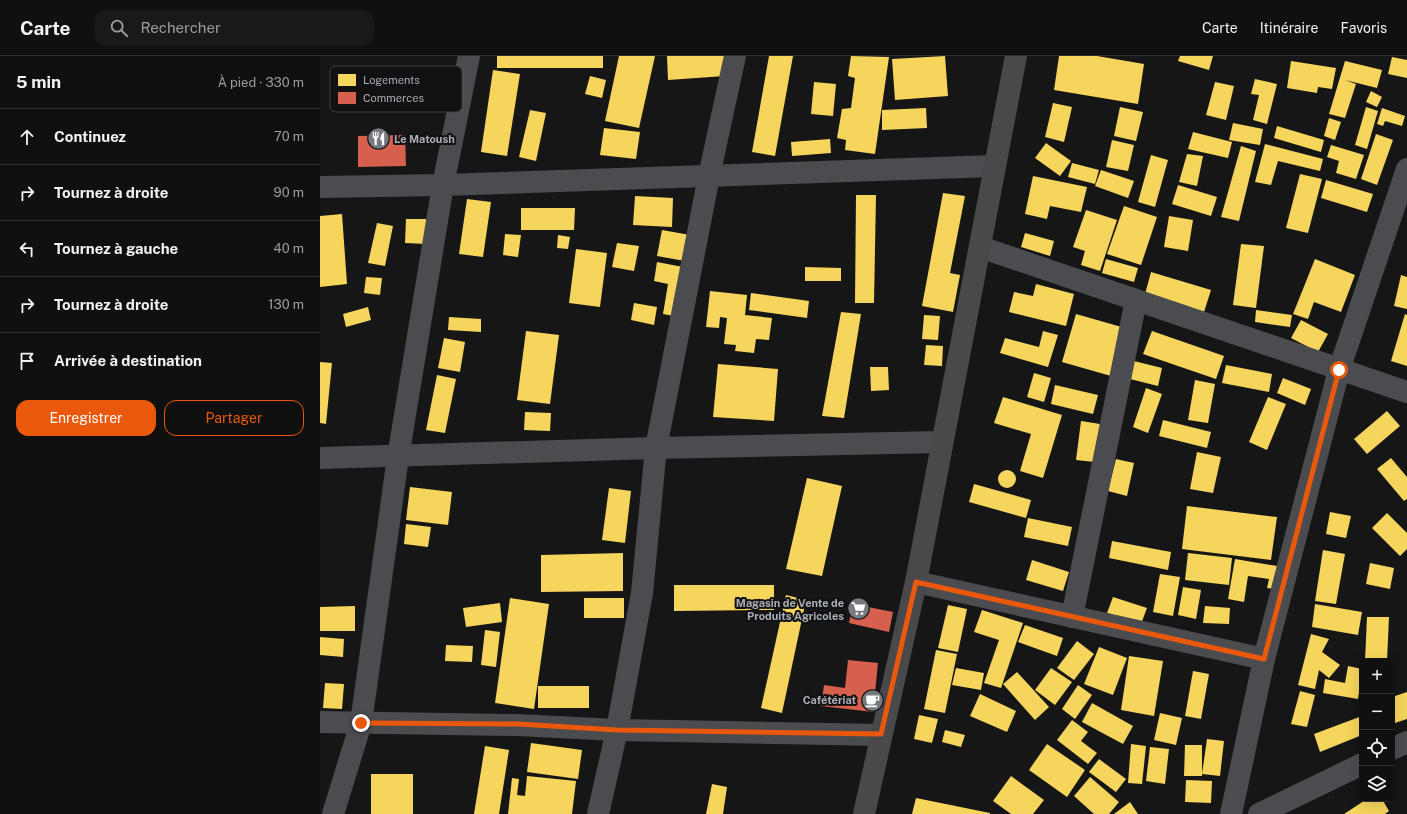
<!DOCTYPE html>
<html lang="fr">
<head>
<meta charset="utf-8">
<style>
  body { margin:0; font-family:"Public Sans",sans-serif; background:#19191a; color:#f1f3f6 }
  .controls { position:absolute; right:12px; bottom:12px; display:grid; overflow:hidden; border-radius:8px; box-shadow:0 4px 16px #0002 }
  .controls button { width:36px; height:36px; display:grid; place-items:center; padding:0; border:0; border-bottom:1px solid #303031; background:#101011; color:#f1f3f6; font:20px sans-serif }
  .stop { position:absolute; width:12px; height:12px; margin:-9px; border:3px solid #ea580c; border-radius:50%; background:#fff }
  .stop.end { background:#ea580c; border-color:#fff; box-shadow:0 1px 4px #0008 }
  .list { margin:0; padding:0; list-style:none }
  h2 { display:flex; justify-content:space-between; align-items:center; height:52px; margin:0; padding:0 16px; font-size:17px }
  h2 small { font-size:13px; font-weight:400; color:#9c9d9f }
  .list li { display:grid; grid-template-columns:26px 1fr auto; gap:12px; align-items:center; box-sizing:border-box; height:56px; padding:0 16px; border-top:1px solid #303031 }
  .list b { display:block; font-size:15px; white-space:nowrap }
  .list em { font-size:13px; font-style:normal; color:#9c9d9f }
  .actions { display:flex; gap:8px; padding:12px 16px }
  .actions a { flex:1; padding:9px 0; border:1px solid #ea580c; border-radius:12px; text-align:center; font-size:14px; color:#ea580c }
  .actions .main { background:#ea580c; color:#fff }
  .icon { flex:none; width:22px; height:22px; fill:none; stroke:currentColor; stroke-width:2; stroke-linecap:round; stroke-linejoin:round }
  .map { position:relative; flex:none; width:1087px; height:758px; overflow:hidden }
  header { display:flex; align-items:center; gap:24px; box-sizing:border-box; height:56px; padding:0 20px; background:#101011; border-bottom:1px solid #303031 }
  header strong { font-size:19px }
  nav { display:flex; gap:22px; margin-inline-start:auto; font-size:14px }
  .search { width:280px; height:36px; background:#19191a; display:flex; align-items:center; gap:10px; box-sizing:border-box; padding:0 14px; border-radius:12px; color:#9c9d9f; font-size:15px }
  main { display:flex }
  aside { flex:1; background:#101011 }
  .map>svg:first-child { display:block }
  .homes { fill:#f6d55c }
  .shops { fill:#d6604d }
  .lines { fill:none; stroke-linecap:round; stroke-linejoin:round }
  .minor { stroke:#4b4c4f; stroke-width:22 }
  .major { stroke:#49494b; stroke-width:22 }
  .route { stroke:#ea580c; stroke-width:5 }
  .labels { text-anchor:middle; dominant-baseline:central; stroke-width:4; stroke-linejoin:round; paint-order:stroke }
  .poi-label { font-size:11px; font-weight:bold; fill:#a9aeb6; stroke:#111112; text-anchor:end }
  .key { fill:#111112; stroke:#3f4043; stroke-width:1 }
  .key-label { font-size:11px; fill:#a9aeb6 }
</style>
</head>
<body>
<header>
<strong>Carte</strong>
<div class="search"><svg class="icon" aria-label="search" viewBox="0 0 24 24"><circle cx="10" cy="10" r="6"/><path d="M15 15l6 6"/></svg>Rechercher</div>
<nav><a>Carte</a><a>Itinéraire</a><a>Favoris</a></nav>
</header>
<main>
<aside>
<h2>5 min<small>À pied · 330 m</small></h2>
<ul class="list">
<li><svg class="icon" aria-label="ahead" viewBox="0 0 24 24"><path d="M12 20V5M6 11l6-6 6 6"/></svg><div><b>Continuez</b></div><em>70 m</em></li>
<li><svg class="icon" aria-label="right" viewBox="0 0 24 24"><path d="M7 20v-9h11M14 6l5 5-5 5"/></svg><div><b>Tournez à droite</b></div><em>90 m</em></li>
<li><svg class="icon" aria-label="left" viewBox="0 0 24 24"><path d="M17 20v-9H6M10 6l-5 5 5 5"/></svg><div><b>Tournez à gauche</b></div><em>40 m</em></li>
<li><svg class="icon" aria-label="right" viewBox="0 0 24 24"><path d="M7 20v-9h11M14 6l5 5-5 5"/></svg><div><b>Tournez à droite</b></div><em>130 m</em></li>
<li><svg class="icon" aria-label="arrive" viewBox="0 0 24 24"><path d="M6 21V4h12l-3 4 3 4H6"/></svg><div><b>Arrivée à destination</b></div></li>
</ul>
<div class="actions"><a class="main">Enregistrer</a><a>Partager</a></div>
</aside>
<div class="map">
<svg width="1087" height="758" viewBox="0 0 1087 758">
  <rect width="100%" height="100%" fill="#161617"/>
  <g class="homes">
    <rect x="177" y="0" width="106" height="12"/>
    <path d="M299 0H335L319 72 285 65Z"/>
    <path d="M347 0H404L405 20 348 24Z"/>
    <path d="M449 0H473L455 100 432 96Z"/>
    <path d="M531 0 569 1 555 98 525 94 526 84 517 82 522 53 531 52 535 22 528 20Z"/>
    <path d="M625 0 628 40 575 44 572 3Z"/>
    <path d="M739 0H777L824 8 818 48 734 34Z"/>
    <path d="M860 0H893L889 14 858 5Z"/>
    <path d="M1072 1 1087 4V22L1068 18Z"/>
    <path d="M971 5 1016 12 1012 33 998 31 997 37 967 32Z"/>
    <path d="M1025 5 1062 14 1057 32 1025 24 1036 28 1025 62 1009 58Z"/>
    <path d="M173 14 200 18 187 100 161 96Z"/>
    <path d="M270 20 286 24 282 42 265 38Z"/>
    <path d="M935 23 957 28 947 68 933 64 939 39 931 38Z"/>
    <path d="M494 26 516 28 513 60 491 58Z"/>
    <path d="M895 26 914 30 906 64 886 59Z"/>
    <path d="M1051 35 1062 41 1057 51 1046 46Z"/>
    <path d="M733 47 752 51 744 86 725 81Z"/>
    <path d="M800 51 823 56 816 85 794 80Z"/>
    <path d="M1046 51 1058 55 1047 93 1035 89Z"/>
    <path d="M606 52 607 72 562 74V54Z"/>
    <path d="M1062 52 1085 60 1082 70 1065 65 1063 70 1057 68Z"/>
    <path d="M210 54 226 57 216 105 199 101Z"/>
    <path d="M1009 62 1021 66 1015 84 1004 80Z"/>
    <path d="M913 67 943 73 940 89 909 84Z"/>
    <path d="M957 70 1004 84 1001 96 954 82Z"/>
    <path d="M284 72 320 76 316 103 280 99Z"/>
    <path d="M873 76 912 86 908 102 868 93Z"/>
    <path d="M1056 78 1073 84 1057 129 1041 123Z"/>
    <path d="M510 83 511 97 472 100 471 86Z"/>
    <path d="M792 84 814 89 808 115 786 111Z"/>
    <path d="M726 87 751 105 740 120 715 102Z"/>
    <path d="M945 88 1003 103 1000 115 958 105 951 129 935 126Z"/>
    <path d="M1011 89 1044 99 1036 123 1016 117 1019 105 1007 101Z"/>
    <path d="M921 90 936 95 919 165 901 161Z"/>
    <path d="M867 98 883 100 877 130 859 126Z"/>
    <path d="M831 99 848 104 835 151 818 146Z"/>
    <path d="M752 107 779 114 775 128 748 121Z"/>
    <path d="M781 114 814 125 808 142 775 130Z"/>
    <path d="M980 118 1002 123 988 177 966 172Z"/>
    <path d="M713 120 767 131 761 156 730 150 727 163 705 158Z"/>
    <path d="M1006 124 1053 138 1047 156 1001 142Z"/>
    <path d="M858 129 897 141 891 160 852 148Z"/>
    <path d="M623 137 645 140 630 217 640 219 633 256 602 250Z"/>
    <path d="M536 139H556L554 247H535Z"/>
    <path d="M315 140 353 142 352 171 313 169Z"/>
    <path d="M147 143 171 146 163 201 139 198Z"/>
    <path d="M804 150 837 161 821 209 787 198Z"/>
    <path d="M201 152H255L254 174H201Z"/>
    <path d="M766 154 797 164 780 215 761 209 765 195 753 191Z"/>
    <path d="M22 158 27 228 0 231V160Z"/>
    <path d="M849 160 873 164 868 195 844 191Z"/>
    <path d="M86 163H106V188L85 187Z"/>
    <path d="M57 167 73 170 65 210 48 207Z"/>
    <path d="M342 174 370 179 365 205 337 200Z"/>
    <path d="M705 177 734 185 730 200 701 191Z"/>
    <path d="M185 178 201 179 198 201 183 199Z"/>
    <path d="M238 179 250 181 248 193 237 192Z"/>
    <path d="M297 187 319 190 314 215 292 211Z"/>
    <path d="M921 188 944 190 936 252 913 249Z"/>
    <path d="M256 193 287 197 280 251 249 247Z"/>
    <path d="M786 203 818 212 814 226 782 217Z"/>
    <path d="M995 203 1035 219 1021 256 994 246 988 263 973 258Z"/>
    <path d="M337 206 363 211 354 260 343 258 348 228 334 225Z"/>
    <path d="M485 211 521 212V225H485Z"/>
    <path d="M831 216 891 234 884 256 825 238Z"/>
    <path d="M1081 219 1087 221V253L1074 250Z"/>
    <path d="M46 221 62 222 60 239 44 237Z"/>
    <path d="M716 228 754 238 746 270 689 256 694 236 713 240Z"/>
    <path d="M390 235 427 239 425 259 452 262 449 284 436 283 434 297 415 295 416 289 404 288 407 262 400 261 399 272 386 271Z"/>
    <path d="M431 237 489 245 487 262 429 254Z"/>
    <path d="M314 247 337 251 334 269 311 264Z"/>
    <path d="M48 251 51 264 26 271 23 258Z"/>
    <path d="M936 254 972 259 970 271 935 266Z"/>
    <path d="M521 256 541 258 524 362 502 360Z"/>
    <path d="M756 258 805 272 791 320 742 306Z"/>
    <path d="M1085 258 1087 259V310L1071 305Z"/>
    <path d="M604 259 620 260 618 284 602 283Z"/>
    <path d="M129 261 161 263V276L128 274Z"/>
    <path d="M981 264 1008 278 998 296 971 282Z"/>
    <path d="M206 275 239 279 230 348 197 344Z"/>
    <path d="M723 275 738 279 728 311 680 297 685 282 719 291Z"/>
    <path d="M832 275 904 300 896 323 823 298Z"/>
    <path d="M124 282 145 286 140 316 118 312Z"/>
    <path d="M606 289 623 290 622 310 604 309Z"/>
    <path d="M810 304 842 312 838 330 806 322Z"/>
    <path d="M0 306 12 307 6 368 0 367Z"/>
    <path d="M398 308 458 313 454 365 393 361Z"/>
    <path d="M906 309 952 318 949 336 902 327Z"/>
    <path d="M550 311H568L569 334 551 335Z"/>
    <path d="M714 317 731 322 724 346 707 341Z"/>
    <path d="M117 319 136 323 125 377 106 374Z"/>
    <path d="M963 322 991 333 985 349 957 337Z"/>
    <path d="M875 324 895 328 888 367 868 364Z"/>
    <path d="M735 329 778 339 773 358 731 348Z"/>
    <path d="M826 332 842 338 828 377 813 371Z"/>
    <path d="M683 341 742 359 723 422 700 415 711 378 674 367Z"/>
    <path d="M948 341 966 348 947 394 929 386Z"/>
    <path d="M1067 355 1080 370 1047 398 1034 383Z"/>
    <path d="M205 356 231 357 230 375 204 374Z"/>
    <path d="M843 364 891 376 887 392 839 380Z"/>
    <path d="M761 365 780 368 775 406 756 404Z"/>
    <path d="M877 396 901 401 893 437 870 433Z"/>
    <path d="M1071 402 1087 421V443L1084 445 1057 413Z"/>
    <path d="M796 403 814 407 807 440 788 435Z"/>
    <circle cx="687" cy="423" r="9"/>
    <path d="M487 422 522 430 502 520 466 513Z"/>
    <path d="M654 428 711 444 706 462 649 446Z"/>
    <path d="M90 431 132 436 128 469 86 464Z"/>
    <path d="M289 432 311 435 305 487 282 484Z"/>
    <path d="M867 450 957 461 951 504 862 493Z"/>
    <path d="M1010 456 1031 460 1026 482 1006 478Z"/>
    <path d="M1067 457 1087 477V493L1080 500 1052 472Z"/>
    <path d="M708 462 752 471 748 490 704 481Z"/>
    <path d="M86 468 111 471 108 491 84 488Z"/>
    <path d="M792 485 851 496 848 514 789 502Z"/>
    <path d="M1003 494 1025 498 1016 548 995 545Z"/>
    <path d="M303 497V535L221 536V499Z"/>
    <path d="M868 497 912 502 909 529 865 524Z"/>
    <path d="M915 503 963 511 959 534 947 532 949 523 928 520 924 546 908 543Z"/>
    <path d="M712 504 749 516 743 535 706 524Z"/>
    <path d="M1050 507 1074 512 1070 533 1046 528Z"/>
    <path d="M840 518 860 521 853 560 833 556Z"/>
    <path d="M354 529H454V554L354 555Z"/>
    <path d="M863 531 881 534 876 563 858 559Z"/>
    <path d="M466 539 486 544 462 657 441 652Z"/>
    <path d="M793 541 827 552 821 568 787 557Z"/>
    <path d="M190 542 229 548 214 653 175 647Z"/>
    <rect x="264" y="542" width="40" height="20"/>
    <path d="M180 547 182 566 146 571 143 552Z"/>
    <path d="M995 548 1042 556 1038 579 992 571Z"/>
    <path d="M628 549 647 553 638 596 618 592Z"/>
    <path d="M35 550V575H0V551Z"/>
    <path d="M885 550 910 552 909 568 883 567Z"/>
    <path d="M662 554 703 567 681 632 664 627 679 584 654 576Z"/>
    <path d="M1047 561H1069L1067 605H1045Z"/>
    <path d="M705 569 743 582 737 600 698 586Z"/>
    <path d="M165 574 180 576 176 611 161 609Z"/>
    <path d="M991 578 1009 583 1002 596 1020 609 1009 622 999 614 995 633 978 629Z"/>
    <path d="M0 581 24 583 23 601 0 599Z"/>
    <path d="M757 585 774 598 754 624 737 612Z"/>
    <path d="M126 589 153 590 152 606 125 605Z"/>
    <path d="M779 591 807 602 793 639 764 628Z"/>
    <path d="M616 594 637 598 625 657 604 653Z"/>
    <path d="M809 600 843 605 834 660 801 654Z"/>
    <path d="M1028 610 1042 613 1038 643 1003 637 1005 623 1025 627Z"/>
    <path d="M636 612 664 617 661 634 632 629Z"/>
    <path d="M731 612 752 626 735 649 715 634Z"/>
    <path d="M873 615 889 618 881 663 865 660Z"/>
    <path d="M697 616 729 651 715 664 683 628Z"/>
    <path d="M5 627 24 628 22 653 3 652Z"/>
    <path d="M758 629 772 639 755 663 742 653Z"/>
    <rect x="218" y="630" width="51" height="22"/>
    <path d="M980 635 995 639 987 671 971 668Z"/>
    <path d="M1087 636V663L1072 668V641Z"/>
    <path d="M660 638 696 655 687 676 650 660Z"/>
    <path d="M772 647 813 670 803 688 762 666Z"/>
    <path d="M840 657 862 662 856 689 834 684Z"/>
    <path d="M599 659 618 663 612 687 594 683Z"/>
    <path d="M1042 660V679L1000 696 994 678Z"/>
    <path d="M752 664 768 676 761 685 777 697 768 708 737 684Z"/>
    <path d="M625 674 645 679 641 691 622 686Z"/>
    <path d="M887 683 904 685 900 720 882 718Z"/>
    <path d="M211 687 262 694 258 723 207 716Z"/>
    <path d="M727 688 765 714 747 741 709 714Z"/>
    <path d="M811 688 826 690 822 728 808 727Z"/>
    <path d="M865 689H882V720H864Z"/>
    <path d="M165 690 189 694 179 758H154Z"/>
    <path d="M830 691 849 693 845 728 826 725Z"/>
    <path d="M779 703 806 723 796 736 769 716Z"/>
    <rect x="51" y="718" width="42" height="40"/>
    <path d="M207 720 256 725 252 758H188L192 722 199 723 197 739 205 740Z"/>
    <path d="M691 720 724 744 713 758H691L673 745Z"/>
    <path d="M770 721 799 746 789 758H774L754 740Z"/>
    <path d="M866 724 892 725 891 747 865 746Z"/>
    <path d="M392 728 407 731 403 758H386Z"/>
    <path d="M596 742 670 757V758H592Z"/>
    <path d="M1047 743H1062L1069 755 1065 758H1024Z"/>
    <path d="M810 746 818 758H794Z"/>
  </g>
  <g class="shops">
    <path d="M85 79 86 110 38 111V80Z"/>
    <path d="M533 548 573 556 569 576 529 567Z"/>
    <path d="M528 604 558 607 553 656 501 650 504 629 525 632Z"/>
  </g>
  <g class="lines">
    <g class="minor">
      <path d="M0 131 123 129 674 110"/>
      <path d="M660 191 1087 336"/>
      <path d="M0 402 336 392 621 386"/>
      <path d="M596 526 944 603"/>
      <path d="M752 561 816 244"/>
      <path d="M0 666 197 669 297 674 561 679"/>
      <path d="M1072 693 1087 686"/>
      <path d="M13 758 41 667 78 401 123 129 149 0"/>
      <path d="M278 758 297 674 322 537 336 392 389 120 415 0"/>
      <path d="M911 758 944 603 1019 314 1087 113"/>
      <path d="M939 758 1042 708"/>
    </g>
    <path class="major" d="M544 758 596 526 696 0"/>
  </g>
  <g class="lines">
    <path class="route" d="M41 667 198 668 297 674 561 678 596 526 944 603 1019 314"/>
  </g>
  <defs>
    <symbol id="restaurant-disc" viewBox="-11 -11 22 22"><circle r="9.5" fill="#76797e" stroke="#111112"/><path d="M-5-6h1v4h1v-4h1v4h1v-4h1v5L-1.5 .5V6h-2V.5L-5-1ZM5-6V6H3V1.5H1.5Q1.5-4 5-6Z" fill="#fff"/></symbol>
    <symbol id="supermarket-disc" viewBox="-11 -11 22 22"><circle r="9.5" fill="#76797e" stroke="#111112"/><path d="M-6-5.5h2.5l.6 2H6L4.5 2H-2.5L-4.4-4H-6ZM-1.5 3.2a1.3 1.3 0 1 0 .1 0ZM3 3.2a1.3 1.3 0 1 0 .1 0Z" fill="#fff"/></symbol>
    <symbol id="cafe-disc" viewBox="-11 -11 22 22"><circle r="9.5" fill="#76797e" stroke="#111112"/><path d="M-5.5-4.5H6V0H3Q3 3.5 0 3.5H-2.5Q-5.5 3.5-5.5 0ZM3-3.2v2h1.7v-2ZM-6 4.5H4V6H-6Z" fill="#fff"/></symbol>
  </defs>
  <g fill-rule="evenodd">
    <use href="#restaurant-disc" x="46" y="70" width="25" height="25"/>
    <use href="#supermarket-disc" x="526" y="540" width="25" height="25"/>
    <use href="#cafe-disc" x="540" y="632" width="25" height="25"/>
  </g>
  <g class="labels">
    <g class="poi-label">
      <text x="74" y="83" text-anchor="start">Le Matoush</text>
      <text x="524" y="547">Magasin de Vente de<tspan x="524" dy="13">Produits Agricoles</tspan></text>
      <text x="536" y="644">Cafétériat</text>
    </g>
  </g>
  <rect x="10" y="10" width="132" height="46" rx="6" class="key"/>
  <rect x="18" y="18" width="18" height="12" fill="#f6d55c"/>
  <rect x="18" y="36" width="18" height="12" fill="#d6604d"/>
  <g class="key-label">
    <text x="43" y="28">Logements</text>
    <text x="43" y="46">Commerces</text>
  </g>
</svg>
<div class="controls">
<button>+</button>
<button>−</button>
<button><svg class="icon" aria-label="locate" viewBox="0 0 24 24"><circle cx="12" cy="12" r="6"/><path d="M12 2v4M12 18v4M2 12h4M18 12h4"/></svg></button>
<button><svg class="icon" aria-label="layers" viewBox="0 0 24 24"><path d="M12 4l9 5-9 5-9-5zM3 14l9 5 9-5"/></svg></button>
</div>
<div class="stop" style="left:1019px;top:314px"></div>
<div class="stop end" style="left:41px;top:667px"></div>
</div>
</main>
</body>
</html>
